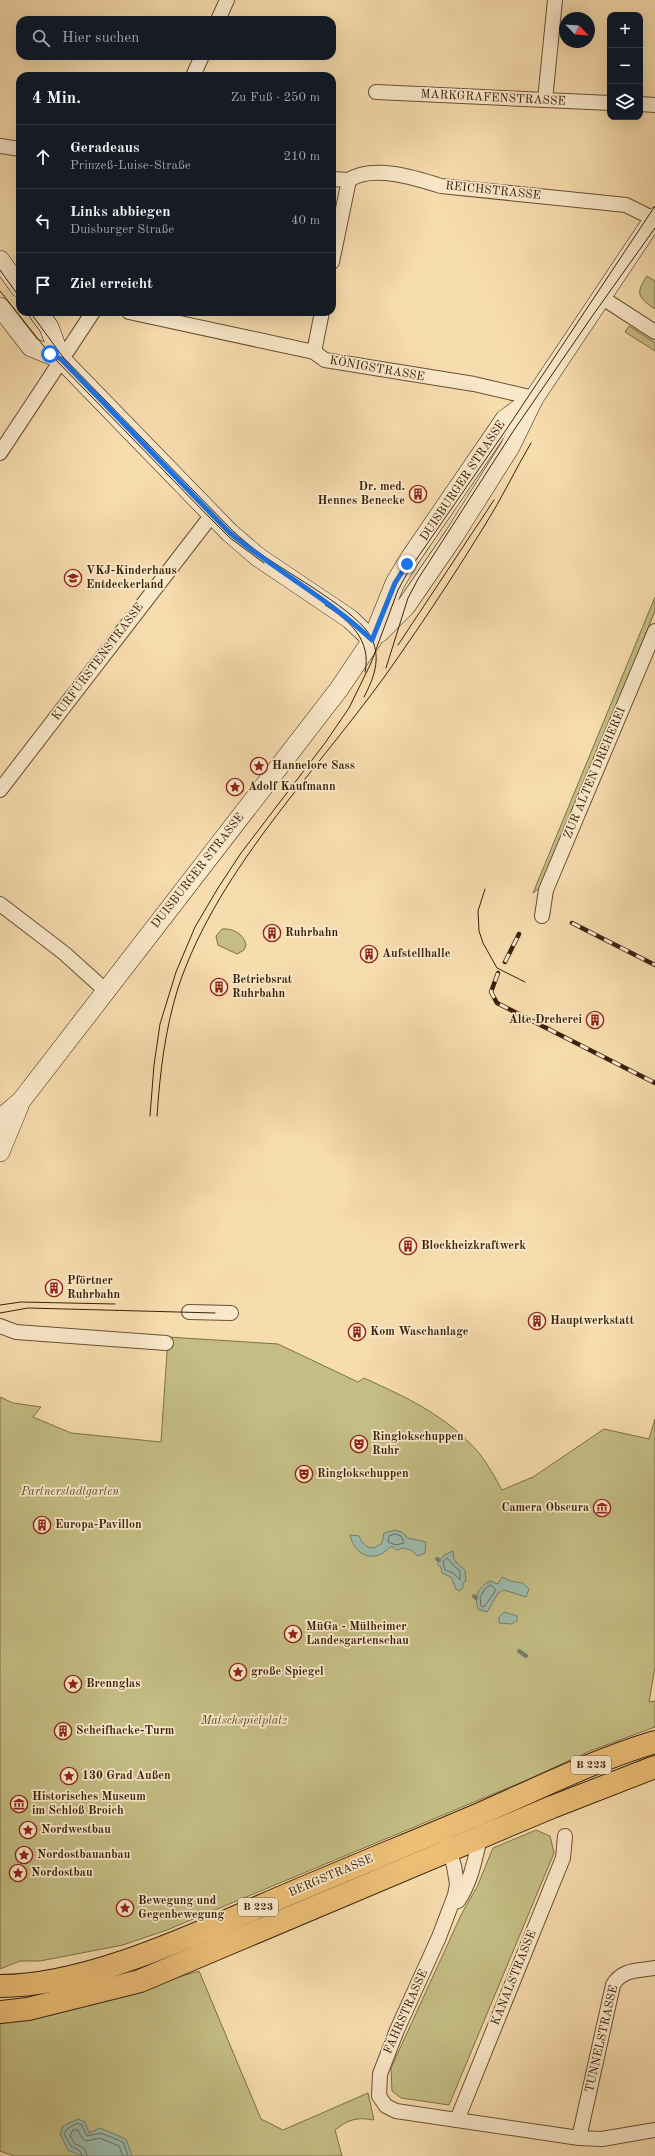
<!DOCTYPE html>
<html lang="de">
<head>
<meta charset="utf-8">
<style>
  body { margin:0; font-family:"Old Standard TT",serif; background:#242831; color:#f1f3f6 }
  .controls { position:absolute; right:12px; top:12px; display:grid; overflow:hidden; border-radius:8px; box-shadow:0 4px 16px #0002 }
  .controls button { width:36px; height:36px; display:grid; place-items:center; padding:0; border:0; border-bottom:1px solid #363941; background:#171b24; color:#f1f3f6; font:20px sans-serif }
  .compass { position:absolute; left:559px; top:12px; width:36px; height:36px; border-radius:50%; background:#171b24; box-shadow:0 4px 16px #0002; rotate:115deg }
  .stop { position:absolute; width:12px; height:12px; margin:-9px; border:3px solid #1a73e8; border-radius:50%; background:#fff }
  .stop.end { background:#1a73e8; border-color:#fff; box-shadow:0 1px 4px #0008 }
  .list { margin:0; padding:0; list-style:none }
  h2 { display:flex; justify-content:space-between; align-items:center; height:52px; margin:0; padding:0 16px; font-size:17px }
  h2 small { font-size:13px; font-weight:400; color:#9ea1a6 }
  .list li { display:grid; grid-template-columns:26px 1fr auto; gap:12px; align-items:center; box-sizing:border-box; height:64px; padding:0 16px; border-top:1px solid #363941 }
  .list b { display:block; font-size:15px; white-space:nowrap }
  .list p { margin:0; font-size:13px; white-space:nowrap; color:#9ea1a6 }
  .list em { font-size:13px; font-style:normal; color:#9ea1a6 }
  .icon { flex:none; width:22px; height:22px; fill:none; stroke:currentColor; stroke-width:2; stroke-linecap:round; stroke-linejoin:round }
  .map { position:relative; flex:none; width:655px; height:2156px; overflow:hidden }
  .search { position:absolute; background:#171b24; box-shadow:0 4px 16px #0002; left:16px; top:16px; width:320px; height:44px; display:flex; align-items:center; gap:10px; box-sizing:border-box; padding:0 14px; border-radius:12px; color:#9ea1a6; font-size:15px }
  .panel { position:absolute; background:#171b24; box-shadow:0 4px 16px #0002; left:16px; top:72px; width:320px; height:244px; border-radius:12px }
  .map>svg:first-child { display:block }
  .green { fill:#c4be84; stroke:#7e7048 }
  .water { fill:#9dbbad; stroke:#757e6d }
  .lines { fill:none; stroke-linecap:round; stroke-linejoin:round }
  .shore { stroke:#6b6e5c; stroke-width:1 }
  .stream { stroke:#757e6d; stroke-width:4 }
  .street-casing { stroke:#685034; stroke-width:16 }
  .secondary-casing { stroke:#39220c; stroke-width:20 }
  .primary-casing { stroke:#39220c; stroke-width:24 }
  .street { stroke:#fae8ca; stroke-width:14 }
  .secondary { stroke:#fae8ca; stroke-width:19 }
  .primary { stroke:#ecbe76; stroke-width:22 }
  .tram { stroke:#39220c; stroke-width:1 }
  .rail-casing { stroke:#39220c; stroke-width:4.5 }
  .rail { stroke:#fae8ca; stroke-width:3; stroke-dasharray:9; stroke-linecap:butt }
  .route { stroke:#1a73e8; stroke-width:5 }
  .labels { text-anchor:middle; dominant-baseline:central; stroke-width:3.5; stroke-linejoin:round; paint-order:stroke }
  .shield { fill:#fae8ca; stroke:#735d45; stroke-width:1 }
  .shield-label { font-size:11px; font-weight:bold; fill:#39220c }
  .street-label { font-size:12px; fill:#39220c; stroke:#fae8ca }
  .poi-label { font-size:12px; font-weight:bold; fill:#39220c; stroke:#fae8ca; text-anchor:start }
  .park-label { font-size:12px; font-style:italic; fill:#5c492a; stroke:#fae8ca }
</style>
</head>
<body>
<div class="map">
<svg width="655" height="2156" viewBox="0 0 655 2156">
  <rect width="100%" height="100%" fill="#f7dcad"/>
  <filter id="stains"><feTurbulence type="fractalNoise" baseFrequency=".005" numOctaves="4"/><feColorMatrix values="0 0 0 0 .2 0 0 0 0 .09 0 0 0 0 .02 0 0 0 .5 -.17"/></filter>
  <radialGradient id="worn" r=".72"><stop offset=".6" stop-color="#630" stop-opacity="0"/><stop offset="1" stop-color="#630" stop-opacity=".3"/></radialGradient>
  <g class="green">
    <path d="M647 276 655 281V309C638 298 635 293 647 276Z"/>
    <path d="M629 326 655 343V351L625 332Z"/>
    <path d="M655 597V611L542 886 533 893Z"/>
    <path d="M222 929C233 928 244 934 246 945L244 950 237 954 218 945 216 936Z"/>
    <path d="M168 1337 278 1344 358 1382 364 1378C408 1398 447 1416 479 1453 488 1464 495 1478 502 1490L533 1477 604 1429 649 1439 655 1419V1667L649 1702 655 1701V1727L590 1751 527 1780 167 1930 123 1945 40 1961H20L0 1969V1397L13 1403 41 1407 33 1417 71 1433 161 1442Z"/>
    <path d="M536 1830 550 1836 554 1853 449 2105 401 2098 392 2091 391 2068 462 1913 477 1887 493 1848Z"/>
    <path d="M199 1971 261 2119 283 2130 368 2093 374 2120C357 2117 349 2119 335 2130L342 2156H14L0 2151V2022L63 2011Z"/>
  </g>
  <g class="water">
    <path d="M396 1530 403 1533 408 1538 426 1542 425 1553 418 1556 411 1550 403 1548 397 1550 391 1546C376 1564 355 1557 350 1535L359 1536C363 1544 365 1547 374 1548L382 1543 384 1533Z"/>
    <path d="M453 1551 454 1560 465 1570 466 1581 463 1583V1587L460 1591 456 1589 451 1577 442 1573 441 1567 437 1564 444 1555Z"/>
    <path d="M502 1577 511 1581 523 1583 529 1589 526 1597 504 1590 498 1593 487 1612 478 1609C474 1597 478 1587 490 1581L498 1584Z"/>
    <path d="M504 1612 517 1616V1621L511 1624 499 1623V1617Z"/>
    <path d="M78 2119 85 2122 89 2133 100 2128 126 2139 132 2156H81L68 2150 60 2134 63 2126Z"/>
  </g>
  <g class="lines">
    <g class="shore">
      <path d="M396 1534 401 1536 404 1543 396 1545 388 1542 389 1536Z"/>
      <path d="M447 1558 454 1566 460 1571V1580L453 1573 445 1570 443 1562Z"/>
      <path d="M491 1585 496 1590 484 1607 481 1606 480 1597 485 1589Z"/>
      <path d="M82 2156 80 2151 71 2146 64 2134 67 2129 77 2123 82 2125 87 2136 101 2133 123 2142 128 2156"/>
      <path d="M87 2156 85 2149 74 2143 70 2135 73 2130H78L82 2138 86 2141 100 2138 119 2146 123 2156"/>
    </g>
    <g class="stream">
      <path d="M437 1559 439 1560"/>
      <path d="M474 1596 476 1598"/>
      <path d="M519 1651 526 1656"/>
    </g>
    <defs>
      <g id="street">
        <path d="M218 20 227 0"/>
        <path d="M193 76 202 56"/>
        <path d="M376 92 610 103"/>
        <path d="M545 100 555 0"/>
        <path d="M640 104 655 105"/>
        <path d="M0 146 20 149"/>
        <path d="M332 179 349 180C372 164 416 178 441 186L626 205 654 219"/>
        <path d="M332 262 349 180"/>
        <path d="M601 297 655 332"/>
        <path d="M129 312 314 352 325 360 474 384 534 398"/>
        <path d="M314 352 322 312"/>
        <path d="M0 453 93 312"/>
        <path d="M0 790 211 516"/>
        <path d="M0 904 64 953 105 990"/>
        <path d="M542 916 546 890 655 631"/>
        <path d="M189 1312 231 1313"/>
        <path d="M0 1326 16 1332 166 1343"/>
        <path d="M447 1843 454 1866 457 1884 455 1895 439 1937 397 2030 380 2074 379 2096 386 2106 396 2111 579 2138 602 2139 655 2130"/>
        <path d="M458 1901C471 1882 475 1859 480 1838"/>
        <path d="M457 2120 563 1858 565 1836"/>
        <path d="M579 2138 613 1985C622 1969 638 1971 655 1968"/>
      </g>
      <g id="secondary">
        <path d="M0 260 20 288"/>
        <path d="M0 307 31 347 61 359"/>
        <path d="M38 312 49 327 61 359 230 533 258 557 350 619 372 640"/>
        <path d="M379 633 406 606 454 536 510 447 534 398 655 217"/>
        <path d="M0 1119 21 1101 339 689 372 640 395 583 410 558 505 419 534 398"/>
        <path d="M0 1152 19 1106"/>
      </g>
      <g id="primary">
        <path d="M0 1986C83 1986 185 1939 261 1906 335 1874 409 1844 482 1813 539 1788 595 1760 655 1742"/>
        <path d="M0 2012 28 2009 140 1981 552 1807 655 1767"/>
      </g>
    </defs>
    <use href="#street" class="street-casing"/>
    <use href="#secondary" class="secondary-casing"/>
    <use href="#primary" class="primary-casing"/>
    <use href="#street" class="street"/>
    <use href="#secondary" class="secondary"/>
    <use href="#primary" class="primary"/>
    <g class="tram">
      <path d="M0 270 20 298"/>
      <path d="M0 291 50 354 209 517 230 538 264 563"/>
      <path d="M30 312 63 357 233 531C242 539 251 547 261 554 287 573 360 612 372 639 381 659 374 678 364 697"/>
      <path d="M325 605C349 620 372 640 365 672"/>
      <path d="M398 645 494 500"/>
      <path d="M386 668 408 598 418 579 514 430 593 315 655 228"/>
      <path d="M485 889 478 911 479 931 483 943 497 968 525 982"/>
      <path d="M150 1116 154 1065 160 1024 176 972 195 927 218 888 241 853 325 743 349 708 371 663 398 590 409 570 508 427 655 206"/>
      <path d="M157 1116C160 1072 165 1030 178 988 219 864 326 763 399 656 429 613 458 569 485 525 502 498 515 470 531 443"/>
      <path d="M0 1305 21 1302 115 1304"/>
      <path d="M0 1313 28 1308 215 1313"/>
    </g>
    <defs>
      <g id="rail">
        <path d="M572 923 655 965"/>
        <path d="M505 962 519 934"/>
        <path d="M498 973 491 992 497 1003 655 1083"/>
      </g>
    </defs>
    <use href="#rail" class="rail-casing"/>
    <use href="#rail" class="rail"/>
  </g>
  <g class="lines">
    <path class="route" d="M50 354 61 359 230 533C276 571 329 599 372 640L395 583 407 564"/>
  </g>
  <defs>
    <symbol id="building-ring" viewBox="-11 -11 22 22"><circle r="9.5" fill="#fae8ca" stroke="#8f2418" stroke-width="1.5"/><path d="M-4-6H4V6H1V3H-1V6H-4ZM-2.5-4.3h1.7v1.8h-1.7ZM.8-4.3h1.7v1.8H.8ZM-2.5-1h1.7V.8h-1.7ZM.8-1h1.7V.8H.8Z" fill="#8f2418"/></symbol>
    <symbol id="school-ring" viewBox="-11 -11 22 22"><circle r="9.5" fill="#fae8ca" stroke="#8f2418" stroke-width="1.5"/><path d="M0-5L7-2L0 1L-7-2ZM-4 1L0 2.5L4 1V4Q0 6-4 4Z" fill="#8f2418"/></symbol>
    <symbol id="sight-ring" viewBox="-11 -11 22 22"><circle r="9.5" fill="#fae8ca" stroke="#8f2418" stroke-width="1.5"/><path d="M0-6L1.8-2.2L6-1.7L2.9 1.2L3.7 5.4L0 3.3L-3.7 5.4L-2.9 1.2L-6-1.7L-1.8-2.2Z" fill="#8f2418"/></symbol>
    <symbol id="theatre-ring" viewBox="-11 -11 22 22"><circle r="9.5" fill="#fae8ca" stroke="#8f2418" stroke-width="1.5"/><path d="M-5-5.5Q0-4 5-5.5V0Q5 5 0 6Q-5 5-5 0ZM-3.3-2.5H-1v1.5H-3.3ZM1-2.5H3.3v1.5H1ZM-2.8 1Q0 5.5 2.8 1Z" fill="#8f2418"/></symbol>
    <symbol id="museum-ring" viewBox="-11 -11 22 22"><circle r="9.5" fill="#fae8ca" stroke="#8f2418" stroke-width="1.5"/><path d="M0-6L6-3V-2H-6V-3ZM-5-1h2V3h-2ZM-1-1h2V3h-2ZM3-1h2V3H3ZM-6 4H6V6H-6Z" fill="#8f2418"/></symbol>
  </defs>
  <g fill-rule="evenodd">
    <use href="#building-ring" x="408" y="484" width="20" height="20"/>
    <use href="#school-ring" x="63" y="568" width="20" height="20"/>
    <use href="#sight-ring" x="249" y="756" width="20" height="20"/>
    <use href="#sight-ring" x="225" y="777" width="20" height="20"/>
    <use href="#building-ring" x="262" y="923" width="20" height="20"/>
    <use href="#building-ring" x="359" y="944" width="20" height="20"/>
    <use href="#building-ring" x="209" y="977" width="20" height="20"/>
    <use href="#building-ring" x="585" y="1010" width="20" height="20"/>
    <use href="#building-ring" x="398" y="1236" width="20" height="20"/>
    <use href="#building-ring" x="44" y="1278" width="20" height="20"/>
    <use href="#building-ring" x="527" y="1311" width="20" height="20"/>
    <use href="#building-ring" x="347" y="1322" width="20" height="20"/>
    <use href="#theatre-ring" x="349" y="1434" width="20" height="20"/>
    <use href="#theatre-ring" x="294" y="1464" width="20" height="20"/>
    <use href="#museum-ring" x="592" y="1498" width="20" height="20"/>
    <use href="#building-ring" x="32" y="1515" width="20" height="20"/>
    <use href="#sight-ring" x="283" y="1624" width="20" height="20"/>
    <use href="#sight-ring" x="228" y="1662" width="20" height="20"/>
    <use href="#sight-ring" x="63" y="1674" width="20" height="20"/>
    <use href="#building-ring" x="53" y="1721" width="20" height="20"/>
    <use href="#sight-ring" x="59" y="1766" width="20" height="20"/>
    <use href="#museum-ring" x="9" y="1794" width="20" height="20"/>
    <use href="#sight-ring" x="18" y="1820" width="20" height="20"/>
    <use href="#sight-ring" x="14" y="1845" width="20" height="20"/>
    <use href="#sight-ring" x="8" y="1863" width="20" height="20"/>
    <use href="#sight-ring" x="115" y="1898" width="20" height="20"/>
  </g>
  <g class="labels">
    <g class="shield">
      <rect x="571" y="1756" width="40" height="18" rx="3"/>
      <rect x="238" y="1898" width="40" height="18" rx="3"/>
    </g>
    <g class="shield-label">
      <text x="591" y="1765">B 223</text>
      <text x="258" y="1907">B 223</text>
    </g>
    <g class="street-label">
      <text transform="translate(493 98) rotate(3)">MARKGRAFENSTRASSE</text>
      <text transform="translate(493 191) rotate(6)">REICHSTRASSE</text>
      <text transform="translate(377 369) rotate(10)">KÖNIGSTRASSE</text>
      <text transform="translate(463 481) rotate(-56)">DUISBURGER STRASSE</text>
      <text transform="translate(98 662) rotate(-53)">KURFÜRSTENSTRASSE</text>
      <text transform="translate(595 773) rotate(-67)">ZUR ALTEN DREHEREI</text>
      <text transform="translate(198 871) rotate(-52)">DUISBURGER STRASSE</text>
      <text transform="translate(331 1876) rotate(-23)">BERGSTRASSE</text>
      <text transform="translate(514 1978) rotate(-68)">KANALSTRASSE</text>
      <text transform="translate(406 2012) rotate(-66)">FÄHRSTRASSE</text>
      <text transform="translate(602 2039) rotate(-77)">TUNNELSTRASSE</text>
    </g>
    <g class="poi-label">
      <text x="405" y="487" text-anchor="end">Dr. med.<tspan x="405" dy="14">Hennes Benecke</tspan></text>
      <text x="86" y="571">VKJ-Kinderhaus<tspan x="86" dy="14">Entdeckerland</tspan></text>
      <text x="272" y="766">Hannelore Sass</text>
      <text x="248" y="787">Adolf Kaufmann</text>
      <text x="285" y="933">Ruhrbahn</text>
      <text x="382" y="954">Aufstellhalle</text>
      <text x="232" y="980">Betriebsrat<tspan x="232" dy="14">Ruhrbahn</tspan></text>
      <text x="582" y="1020" text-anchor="end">Alte Dreherei</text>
      <text x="421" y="1246">Blockheizkraftwerk</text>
      <text x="67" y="1281">Pförtner<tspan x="67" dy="14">Ruhrbahn</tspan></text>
      <text x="550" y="1321">Hauptwerkstatt</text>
      <text x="370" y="1332">Kom Waschanlage</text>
      <text x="372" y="1437">Ringlokschuppen<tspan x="372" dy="14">Ruhr</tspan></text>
      <text x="317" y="1474">Ringlokschuppen</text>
      <text x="589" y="1508" text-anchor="end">Camera Obscura</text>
      <text x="55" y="1525">Europa-Pavillon</text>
      <text x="306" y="1627">MüGa - Mülheimer<tspan x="306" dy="14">Landesgartenschau</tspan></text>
      <text x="251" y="1672">große Spiegel</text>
      <text x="86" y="1684">Brennglas</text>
      <text x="76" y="1731">Scheifhacke-Turm</text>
      <text x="82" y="1776">130 Grad Außen</text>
      <text x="32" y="1797">Historisches Museum<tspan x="32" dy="14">im Schloß Broich</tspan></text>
      <text x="41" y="1830">Nordwestbau</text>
      <text x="37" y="1855">Nordostbauanbau</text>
      <text x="31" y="1873">Nordostbau</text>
      <text x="138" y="1901">Bewegung und<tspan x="138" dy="14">Gegenbewegung</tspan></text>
    </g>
    <g class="park-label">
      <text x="70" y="1492">Partnerstadtgarten</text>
      <text x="244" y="1721">Matschspielplatz</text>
    </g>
  </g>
  <rect width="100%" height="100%" filter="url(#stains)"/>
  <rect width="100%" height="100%" fill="url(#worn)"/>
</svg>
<div class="controls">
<button>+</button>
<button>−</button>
<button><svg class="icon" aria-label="layers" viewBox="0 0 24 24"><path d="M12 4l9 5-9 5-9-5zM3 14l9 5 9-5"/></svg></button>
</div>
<svg class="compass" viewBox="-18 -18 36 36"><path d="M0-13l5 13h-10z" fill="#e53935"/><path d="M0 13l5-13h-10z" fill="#9ea1a6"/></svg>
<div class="stop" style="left:50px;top:354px"></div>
<div class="stop end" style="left:407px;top:564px"></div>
<div class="search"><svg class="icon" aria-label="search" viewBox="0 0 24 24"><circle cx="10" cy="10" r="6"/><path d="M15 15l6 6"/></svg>Hier suchen</div>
<section class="panel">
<h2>4 Min.<small>Zu Fuß · 250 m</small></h2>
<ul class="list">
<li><svg class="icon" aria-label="ahead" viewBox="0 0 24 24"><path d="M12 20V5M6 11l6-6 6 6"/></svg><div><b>Geradeaus</b><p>Prinzeß-Luise-Straße</p></div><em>210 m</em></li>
<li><svg class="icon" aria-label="left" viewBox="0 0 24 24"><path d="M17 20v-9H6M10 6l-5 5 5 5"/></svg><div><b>Links abbiegen</b><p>Duisburger Straße</p></div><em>40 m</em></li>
<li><svg class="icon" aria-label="arrive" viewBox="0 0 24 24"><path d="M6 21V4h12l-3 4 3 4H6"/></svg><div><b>Ziel erreicht</b></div></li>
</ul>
</section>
</div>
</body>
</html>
